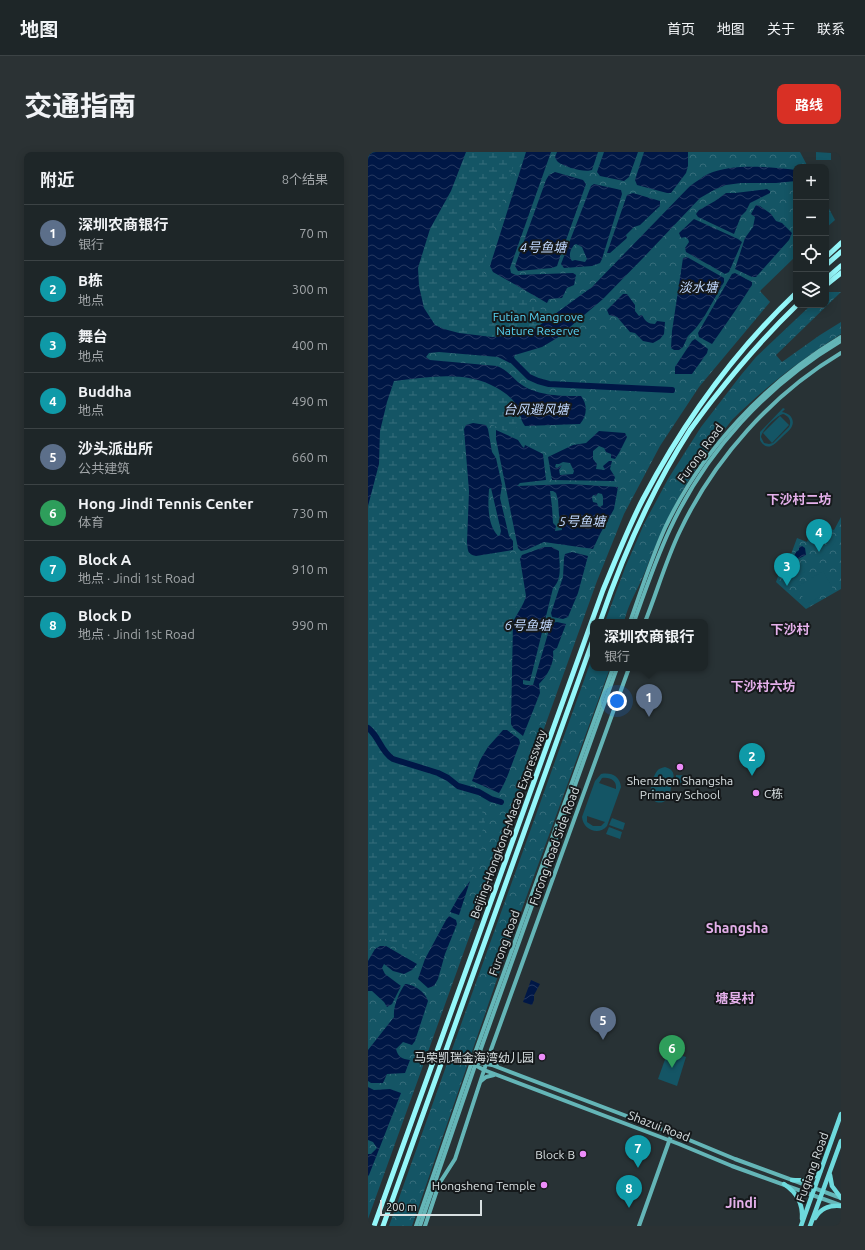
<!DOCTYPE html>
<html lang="zh">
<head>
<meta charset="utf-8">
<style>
  body { margin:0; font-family:Ubuntu,"Noto Sans SC",sans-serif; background:#2b3234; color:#f1f3f6 }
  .controls { position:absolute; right:12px; top:12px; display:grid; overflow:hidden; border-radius:8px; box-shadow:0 2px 10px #0003 }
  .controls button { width:36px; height:36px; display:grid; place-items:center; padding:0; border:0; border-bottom:1px solid #3c4345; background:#1e2628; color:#f1f3f6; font:20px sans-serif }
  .scale { position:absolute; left:12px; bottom:10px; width:102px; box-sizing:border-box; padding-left:4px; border:2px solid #d9e0e2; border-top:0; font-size:11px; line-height:14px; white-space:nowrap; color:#d9e0e2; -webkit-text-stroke:3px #15191b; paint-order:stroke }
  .you { position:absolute; left:249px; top:549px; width:14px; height:14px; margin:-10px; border:3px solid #fff; border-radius:50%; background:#1a73e8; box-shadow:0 0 0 6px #1a73e833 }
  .badge { display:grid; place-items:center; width:26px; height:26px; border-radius:50%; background:#d93025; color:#fff; font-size:13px; font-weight:700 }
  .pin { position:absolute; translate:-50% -33px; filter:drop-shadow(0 1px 2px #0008) }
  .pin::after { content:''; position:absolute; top:21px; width:14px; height:12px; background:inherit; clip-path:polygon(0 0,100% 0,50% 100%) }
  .popup { position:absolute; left:222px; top:467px; width:118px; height:52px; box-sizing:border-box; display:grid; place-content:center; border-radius:8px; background:#1e2628; filter:drop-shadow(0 1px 3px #0005); font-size:13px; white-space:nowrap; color:#a1a5a8 }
  .popup b { font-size:15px; color:#f1f3f6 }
  .popup::after { content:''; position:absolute; left:50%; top:100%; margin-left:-8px; border:8px solid transparent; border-top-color:#1e2628 }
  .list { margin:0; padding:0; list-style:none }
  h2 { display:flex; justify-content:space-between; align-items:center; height:52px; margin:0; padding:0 16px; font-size:17px }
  h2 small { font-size:13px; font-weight:400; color:#a1a5a8 }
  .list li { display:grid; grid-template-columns:26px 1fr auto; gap:12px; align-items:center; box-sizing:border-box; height:56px; padding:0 16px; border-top:1px solid #3c4345 }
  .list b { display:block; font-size:15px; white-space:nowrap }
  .list p { margin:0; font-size:13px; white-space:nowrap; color:#a1a5a8 }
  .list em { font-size:13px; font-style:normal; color:#a1a5a8 }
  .icon { flex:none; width:22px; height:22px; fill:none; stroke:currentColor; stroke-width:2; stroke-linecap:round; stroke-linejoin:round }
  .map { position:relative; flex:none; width:473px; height:1074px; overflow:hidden; border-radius:8px }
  header { display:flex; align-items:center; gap:24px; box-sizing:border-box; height:56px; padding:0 20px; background:#1e2628; border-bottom:1px solid #3c4345 }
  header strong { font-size:19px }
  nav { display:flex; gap:22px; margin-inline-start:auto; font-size:14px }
  .intro { display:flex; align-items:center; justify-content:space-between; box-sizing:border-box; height:96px; padding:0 24px }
  h1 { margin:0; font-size:28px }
  .button { padding:10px 18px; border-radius:8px; background:#d93025; color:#fff; font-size:14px; font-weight:700 }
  main { display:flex; gap:24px; padding:0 24px }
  aside { flex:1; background:#1e2628; border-radius:8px; box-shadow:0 2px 10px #0003 }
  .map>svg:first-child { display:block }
  .forest { fill:url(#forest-crowns) }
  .wetland { fill:url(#wetland-marsh) }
  .pitch { fill:#145565; fill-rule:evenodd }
  .water { fill:url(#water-waves); fill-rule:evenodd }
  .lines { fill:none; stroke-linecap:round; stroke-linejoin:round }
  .river { stroke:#001746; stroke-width:6 }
  .secondary { stroke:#64b5b7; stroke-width:4 }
  .primary { stroke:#6edadd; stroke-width:4.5 }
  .highway { stroke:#94f7fa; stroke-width:5 }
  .poi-dot { fill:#ed8cf9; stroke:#15191b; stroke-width:1.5 }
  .labels { text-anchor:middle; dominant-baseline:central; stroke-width:4; stroke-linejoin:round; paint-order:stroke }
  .park-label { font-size:12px; fill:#58d3f4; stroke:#15191b }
  .street-label { font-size:12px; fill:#d9e0e2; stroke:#15191b }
  .poi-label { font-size:12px; fill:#d9e0e2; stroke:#15191b; text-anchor:end }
  .water-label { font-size:13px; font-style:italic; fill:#c0d8fe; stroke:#15191b }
  .neighbourhood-label { font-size:13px; font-weight:bold; fill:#e5b0eb; stroke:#15191b }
  .quarter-label { font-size:14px; font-weight:bold; fill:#e5b0eb; stroke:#15191b }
</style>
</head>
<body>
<header>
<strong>地图</strong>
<nav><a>首页</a><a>地图</a><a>关于</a><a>联系</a></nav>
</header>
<div class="intro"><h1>交通指南</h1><a class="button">路线</a></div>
<main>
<aside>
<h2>附近<small>8个结果</small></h2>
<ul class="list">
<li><span class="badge" style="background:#5c6f8a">1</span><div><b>深圳农商银行</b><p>银行</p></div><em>70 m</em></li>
<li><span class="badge" style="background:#0f9aa8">2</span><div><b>B栋</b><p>地点</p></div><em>300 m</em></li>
<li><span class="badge" style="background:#0f9aa8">3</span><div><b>舞台</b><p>地点</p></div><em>400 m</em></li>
<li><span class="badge" style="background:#0f9aa8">4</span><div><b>Buddha</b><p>地点</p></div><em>490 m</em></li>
<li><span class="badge" style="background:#5c6f8a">5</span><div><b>沙头派出所</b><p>公共建筑</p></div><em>660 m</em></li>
<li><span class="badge" style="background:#2e9e5b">6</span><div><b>Hong Jindi Tennis Center</b><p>体育</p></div><em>730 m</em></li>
<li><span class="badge" style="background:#0f9aa8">7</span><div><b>Block A</b><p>地点 · Jindi 1st Road</p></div><em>910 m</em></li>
<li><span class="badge" style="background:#0f9aa8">8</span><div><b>Block D</b><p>地点 · Jindi 1st Road</p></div><em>990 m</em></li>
</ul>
</aside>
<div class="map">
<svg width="473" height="1074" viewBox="0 0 473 1074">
  <defs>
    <pattern id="forest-crowns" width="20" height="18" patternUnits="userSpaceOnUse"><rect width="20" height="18" fill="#145565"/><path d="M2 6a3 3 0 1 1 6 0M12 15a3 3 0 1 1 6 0" fill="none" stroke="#366d7b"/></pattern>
    <pattern id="wetland-marsh" width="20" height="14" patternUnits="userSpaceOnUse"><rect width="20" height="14" fill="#145565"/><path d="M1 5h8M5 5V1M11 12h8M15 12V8" fill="none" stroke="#366d7b"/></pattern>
    <pattern id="water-waves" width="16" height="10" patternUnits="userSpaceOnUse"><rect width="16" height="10" fill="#001746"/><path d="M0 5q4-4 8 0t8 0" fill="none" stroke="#253860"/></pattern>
  </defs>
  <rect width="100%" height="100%" fill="#283235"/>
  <g class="forest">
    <path d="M0 0H432L440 15H428V104L392 139 402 150 331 235 292 294 256 362 229 429 0 1067Z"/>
    <path d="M458 51 467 68 458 76Z"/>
    <path d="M458 140H473L408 203 414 210 452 183 473 170V182C434 207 397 235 364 268 359 274 354 281 349 287 318 327 295 372 277 420 270 437 260 452 256 470H237L257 416 276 372 300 327 333 275 373 223 388 205 443 153H458Z"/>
    <path d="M473 365V437L438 457 408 430 417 404 422 405 429 386 439 390 445 372H454L459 376 466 378Z"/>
    <path d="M225 503V516H242L139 798 44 1074H21Z"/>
  </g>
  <path class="wetland" d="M0 0H150L114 113 116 121 176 159 180 168C173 172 166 178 159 181 134 190 90 184 67 173L27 229 65 225 96 224 120 231 138 241 148 253 149 259 148 284 110 266 95 272 96 402 106 409 147 400 156 442 144 462 140 571 123 586 112 599 95 641 112 651 117 670 112 687 115 693 103 722 50 804 19 787H11L0 798Z"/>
  <g class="pitch">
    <path d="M448 0 463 1V8H448Z"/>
    <path d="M415 256 417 257 414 260C422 261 428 268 423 276 421 279 417 282 414 285 407 292 399 301 392 288V280ZM415 262C421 264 424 269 421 275L405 291 401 292 396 291 393 285C394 278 408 264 415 262Z"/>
    <path d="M412 264 421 273 404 291 395 281Z"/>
    <path d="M434 413 438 419 425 427 421 420Z"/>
    <path d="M455 419 465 437 439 452 429 435Z"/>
    <path d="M297 615C309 618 306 627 303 636 302 640 301 646 298 648 295 651 292 651 288 650L283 646C281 640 285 621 291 617 293 616 294 616 297 615Z"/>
    <path d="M233 622C243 620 252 624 253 635L239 674C231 684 215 678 214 665L227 629ZM234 626C242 625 249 628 248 637L231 631ZM219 664 237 670 233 674H225L219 670Z"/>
    <path d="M308 623 323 624V631H308Z"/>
    <path d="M244 666 257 671 255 678 241 673Z"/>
    <path d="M241 675 254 680 252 687 238 682Z"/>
    <path d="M300 899 318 905 309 934 290 927Z"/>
  </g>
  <g class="water">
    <path d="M0 0H98L83 39 62 77 50 116 51 134 56 156 67 173 76 177 91 181 124 185 148 183 165 178 224 135 322 34C328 30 334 25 340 22 366 11 401 15 428 18V29L408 31H373L358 33 346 38 332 46 276 105 235 147 189 186 174 195 147 203 146 205 147 208 142 211 130 205 71 200 61 201 58 205 62 208 129 214C140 218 145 227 154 233 171 244 193 244 213 244 220 253 219 264 212 272L157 274C152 268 152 259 148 252 143 245 136 240 129 236 98 218 60 225 26 229L19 250 12 279 11 312 0 354Z"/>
    <path d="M158 0H183L142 116 143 121 148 123 205 121 208 123 206 133 199 136 194 146 181 147 179 151 125 120 122 114Z"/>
    <path d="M189 0H230L224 18C217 21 196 15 190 10 189 9 187 6 187 5Z"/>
    <path d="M236 0H270L261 25 256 29 232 24 229 20Z"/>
    <path d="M276 0H320V14L318 21 303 41H299L269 33 267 28Z"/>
    <path d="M187 20 215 28 218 32 191 108 189 114 184 116 150 119 147 114 178 28 181 23Z"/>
    <path d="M226 32 253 38 254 42 234 107 232 111 224 114 196 116 193 112 223 34ZM208 92 214 95 219 107 217 110 207 108 204 109C200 104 202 98 206 93Z"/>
    <path d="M399 37 402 39V41L382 51 378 59 373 64 366 82 330 65 328 62 331 58 347 49 358 41H367Z"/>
    <path d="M265 41 292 49V54L272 73 266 75 258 83 259 86 242 101H239L259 43Z"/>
    <path d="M388 53 392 54 403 62 408 69 414 71 424 81 421 88 388 125H384L367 117 377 86 385 75 387 65 383 62Z"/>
    <path d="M326 67 370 87 374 90 361 120 357 122 318 100 317 96 321 90 320 87 317 85 313 86 311 81Z"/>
    <path d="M319 105 356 126V130L336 165 328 176 320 184 315 195 311 198H306L303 196 304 179 315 106Z"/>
    <path d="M367 121 384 130V133L367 159 344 192 331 185 330 181 364 122Z"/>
    <path d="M255 142H259L267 153V159L271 164 274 163C277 169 280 172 287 172L289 169 297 170 296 182 292 187 285 191 275 189 267 181 262 180 249 165 241 163 239 158Z"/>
    <path d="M327 187 340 197 339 201 324 222H307V215L324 189Z"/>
    <path d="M105 271 118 273 120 277 124 300 128 306 134 333 132 346 141 384 145 389V398L108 404C99 402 100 399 99 390L101 339 96 277 98 273ZM123 336 133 379 132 383 130 384C119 372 120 352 121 337Z"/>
    <path d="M128 278 150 288 154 294 156 296 157 293 175 302 178 328 152 331 149 334 202 332 250 335 246 357 232 382 225 397 176 390 158 398 153 399 150 396 128 287ZM182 339H185L188 341 190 348 191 363 194 378 187 379 188 374 185 371 184 355ZM230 341 234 342 235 345V353L232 355 230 354 229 351 225 350 224 346 225 343 228 344Z"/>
    <path d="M231 279 257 281 259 285 251 301 247 307 243 306V302L238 300 236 296 231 294 225 299V307L229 312 228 317 237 318 235 314 241 309H244L242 317 247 325 246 329 184 328 180 305 205 293 218 291ZM195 310 202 311 206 319 205 322 192 323 191 318 194 313 189 316 187 315 188 312H191Z"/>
    <path d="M434 394 437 396 438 403 430 407H427L426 404 428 400 431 398V395Z"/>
    <path d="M176 395H184L191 399C191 412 195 427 185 436L162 529 155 528V532L158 533H165L183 471 189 470 198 472 189 496 185 499C187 511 179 524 171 532L172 541 155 584 145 576 143 572 145 470C149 461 156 453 158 444L152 407 154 403Z"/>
    <path d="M204 400 220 404 210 441 200 465 195 467 184 465 183 461 195 425 196 406 197 402Z"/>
    <path d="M135 578H139L151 587 152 591C145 608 140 626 131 641L104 629 112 608 120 595Z"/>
    <path d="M102 729 91 763 82 760 91 744Z"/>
    <path d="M81 764 88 768 89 772 77 802 70 827 66 834 60 836 50 827 57 807 78 768Z"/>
    <path d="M12 794H18L49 812 44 818 36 822 25 819 16 812 14 816 17 822 33 834 24 852 19 855 16 850 4 839H0V809L7 797Z"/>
    <path d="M163 828 172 832 166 843V848L164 853 155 850Z"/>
    <path d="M37 832C46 832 58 841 60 849L47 889 44 893 35 890 28 897C30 905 34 907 42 908L37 921 19 922 15 931H3L0 929V898L26 865C25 854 31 841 37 832Z"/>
    <path d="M0 935 6 938 22 937 33 941 1 1023 0 1024V1002H3L9 996 5 990 0 988Z"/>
  </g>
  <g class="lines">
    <g class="river">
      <path d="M140 204 161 225 170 229 181 232 304 238"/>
      <path d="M0 576C11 584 13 600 25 607L70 621 80 626 90 634 111 640 123 647 133 650"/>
    </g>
    <g class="secondary">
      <path d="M262 470C273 439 283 407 297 376 335 296 397 231 473 185"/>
      <path d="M266 470C277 439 288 407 302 377 338 299 399 233 473 189"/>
      <path d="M277 470C289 440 298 408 312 379 346 307 404 242 473 201"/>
      <path d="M122 901 124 909 129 914"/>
      <path d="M106 910 124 913 314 985 367 1007 473 1046"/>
      <path d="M105 912 116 918 311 992 364 1014 472 1053"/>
      <path d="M113 929 118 925 126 923"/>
      <path d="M48 1074 107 901 245 516"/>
      <path d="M52 1074 111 902 249 516"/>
      <path d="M57 1074 71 1032 87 1007 120 906 261 516"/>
      <path d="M271 1074 304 981"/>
    </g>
    <g class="primary">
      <path d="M462 1023 464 1034 473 1046"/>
      <path d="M424 1028C435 1029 444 1028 452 1020"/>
      <path d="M416 1032C429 1041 435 1051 434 1067"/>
      <path d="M447 1066C453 1056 461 1053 473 1054"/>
      <path d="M433 1074 473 962"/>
      <path d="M442 1074 473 989"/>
    </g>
    <g class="highway">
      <path d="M458 105 473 91"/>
      <path d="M458 113 473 100"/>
      <path d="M458 127 473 114"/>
      <path d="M458 133 473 121"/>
      <path d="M232 470C255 403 284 337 322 278 330 267 338 256 346 246 372 213 399 182 429 153"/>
      <path d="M6 1074 235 438C248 407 260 376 275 347 315 271 366 200 428 141"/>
      <path d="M15 1074 225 488"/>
    </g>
  </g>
  <g class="poi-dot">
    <circle cx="312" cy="615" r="4"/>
    <circle cx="388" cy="641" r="4"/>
    <circle cx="174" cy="905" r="4"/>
    <circle cx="215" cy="1002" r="4"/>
    <circle cx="176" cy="1033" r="4"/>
  </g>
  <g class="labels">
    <g class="park-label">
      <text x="170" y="164">Futian Mangrove<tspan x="170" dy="14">Nature Reserve</tspan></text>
    </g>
    <g class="street-label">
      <text transform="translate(332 301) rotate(-54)">Furong Road</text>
      <text transform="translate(140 672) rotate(-70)">Beijing-Hongkong-Macao Expressway</text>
      <text transform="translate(186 694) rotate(-70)">Furong Road Side Road</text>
      <text transform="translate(136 791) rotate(-70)">Furong Road</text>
      <text transform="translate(291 974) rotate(21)">Shazui Road</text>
      <text transform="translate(444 1015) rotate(-70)">Fuqiang Road</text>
    </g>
    <g class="poi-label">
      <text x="312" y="628" text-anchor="middle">Shenzhen Shangsha<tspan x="312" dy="14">Primary School</tspan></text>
      <text x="396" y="641" text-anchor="start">C栋</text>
      <text x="166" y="905">马荣凯瑞金海湾幼儿园</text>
      <text x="207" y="1002">Block B</text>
      <text x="168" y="1033">Hongsheng Temple</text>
    </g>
    <g class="water-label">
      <text x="175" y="95">4号鱼塘</text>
      <text x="330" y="135">淡水塘</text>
      <text x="168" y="257">台风避风塘</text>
      <text x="214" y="369">5号鱼塘</text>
      <text x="160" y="473">6号鱼塘</text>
    </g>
    <g class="neighbourhood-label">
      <text x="431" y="347">下沙村二坊</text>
      <text x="422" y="477">下沙村</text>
      <text x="395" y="534">下沙村六坊</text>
      <text x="367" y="846">塘妟村</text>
    </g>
    <g class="quarter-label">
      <text x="369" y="776">Shangsha</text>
      <text x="373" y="1051">Jindi</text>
    </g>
  </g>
</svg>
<div class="controls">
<button>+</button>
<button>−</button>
<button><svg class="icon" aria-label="locate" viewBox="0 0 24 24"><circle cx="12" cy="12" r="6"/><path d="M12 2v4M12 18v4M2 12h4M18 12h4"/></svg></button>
<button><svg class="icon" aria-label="layers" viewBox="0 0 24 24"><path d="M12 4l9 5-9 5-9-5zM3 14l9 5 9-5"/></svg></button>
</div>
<div class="scale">200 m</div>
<div class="you"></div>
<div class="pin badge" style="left:281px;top:565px;background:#5c6f8a">1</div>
<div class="popup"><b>深圳农商银行</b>银行</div>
<div class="pin badge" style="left:384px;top:624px;background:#0f9aa8">2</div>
<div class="pin badge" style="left:419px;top:434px;background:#0f9aa8">3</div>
<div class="pin badge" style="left:451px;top:400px;background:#0f9aa8">4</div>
<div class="pin badge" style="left:235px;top:888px;background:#5c6f8a">5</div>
<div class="pin badge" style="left:304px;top:916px;background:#2e9e5b">6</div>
<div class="pin badge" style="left:270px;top:1016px;background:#0f9aa8">7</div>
<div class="pin badge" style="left:261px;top:1056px;background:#0f9aa8">8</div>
</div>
</main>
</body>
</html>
